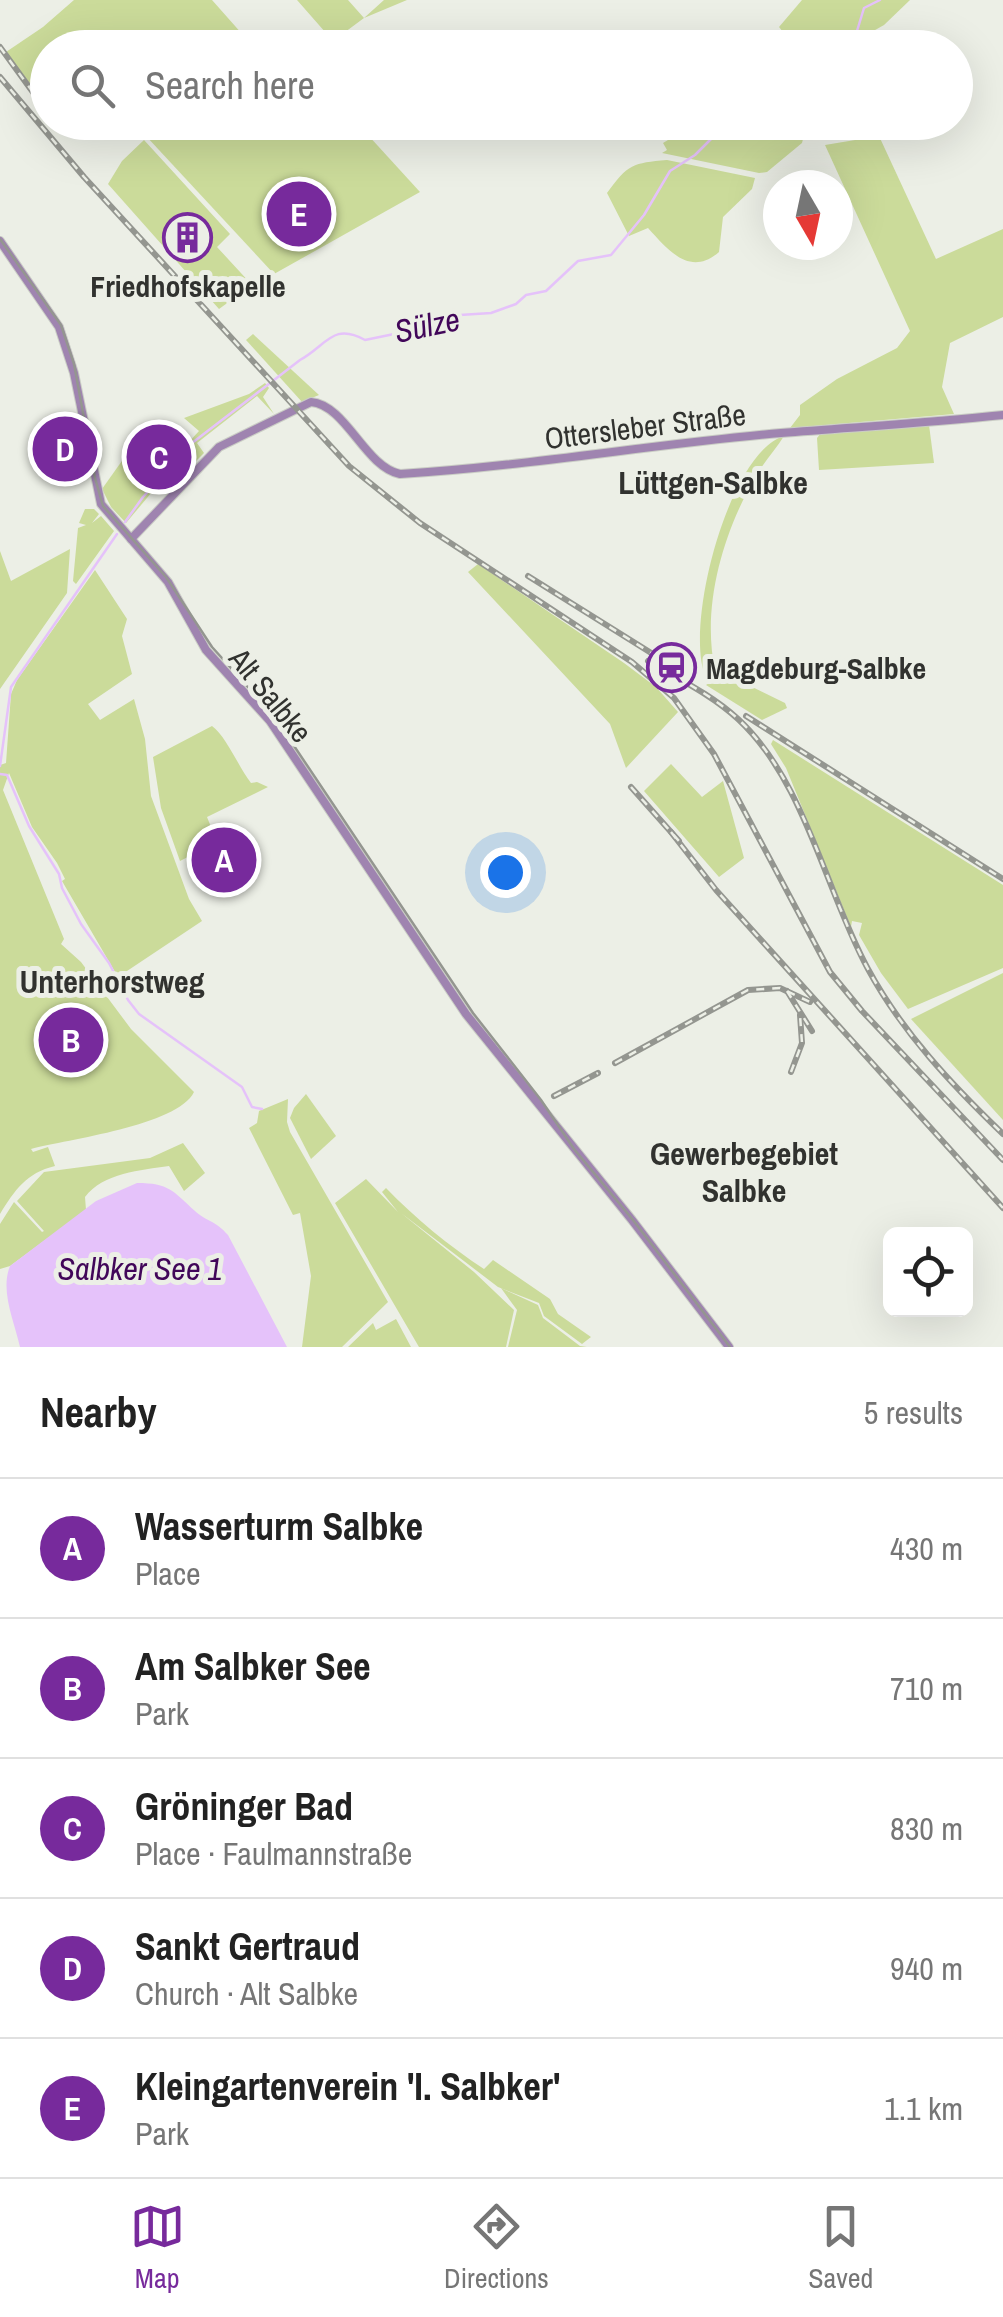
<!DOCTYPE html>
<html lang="en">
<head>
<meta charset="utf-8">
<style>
  body { margin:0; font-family:"Archivo Narrow",sans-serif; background:#f6f6f6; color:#222 }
  .controls { position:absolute; right:30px; bottom:30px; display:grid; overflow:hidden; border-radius:15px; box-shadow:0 10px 40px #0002 }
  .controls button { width:90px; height:90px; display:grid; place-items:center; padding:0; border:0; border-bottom:2px solid #e0e0e0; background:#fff; color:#222; font:50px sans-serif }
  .compass { position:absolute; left:763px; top:170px; width:90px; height:90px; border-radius:50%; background:#fff; box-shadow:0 10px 40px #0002; rotate:171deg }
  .you { position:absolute; left:505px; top:872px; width:35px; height:35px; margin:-25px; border:8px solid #fff; border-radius:50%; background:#1a73e8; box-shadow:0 0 0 15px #1a73e833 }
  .badge { display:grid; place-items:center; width:65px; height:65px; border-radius:50%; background:#772a9c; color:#fff; font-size:32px; font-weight:700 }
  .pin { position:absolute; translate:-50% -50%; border:5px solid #fff; box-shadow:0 2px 10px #0006 }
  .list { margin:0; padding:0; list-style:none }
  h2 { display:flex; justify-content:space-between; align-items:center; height:130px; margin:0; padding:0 40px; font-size:42px }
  h2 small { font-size:32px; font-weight:400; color:#767676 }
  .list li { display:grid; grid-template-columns:65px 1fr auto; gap:30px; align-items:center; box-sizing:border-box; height:140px; padding:0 40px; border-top:2px solid #e0e0e0 }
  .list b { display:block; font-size:38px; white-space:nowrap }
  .list p { margin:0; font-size:32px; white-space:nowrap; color:#767676 }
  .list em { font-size:32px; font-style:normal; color:#767676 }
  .icon { flex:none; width:55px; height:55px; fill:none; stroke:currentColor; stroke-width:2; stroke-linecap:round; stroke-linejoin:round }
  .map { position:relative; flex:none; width:1003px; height:1347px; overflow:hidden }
  .search { position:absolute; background:#fff; box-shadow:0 10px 40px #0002; left:30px; right:30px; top:30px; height:110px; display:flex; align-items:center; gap:25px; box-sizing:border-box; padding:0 35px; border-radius:55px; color:#767676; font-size:38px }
  .sheet { height:830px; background:#fff }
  nav { display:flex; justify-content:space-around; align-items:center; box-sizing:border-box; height:140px; border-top:2px solid #e0e0e0; background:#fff; font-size:28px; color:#767676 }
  nav a { display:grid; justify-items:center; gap:5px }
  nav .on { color:#772a9c }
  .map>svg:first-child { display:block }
  .green { fill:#cbdb9a }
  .water { fill:#e5c2fa }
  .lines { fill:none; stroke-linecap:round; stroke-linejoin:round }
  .stream { stroke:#e5c2fa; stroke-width:2.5 }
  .secondary-casing { stroke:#cacdc5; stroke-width:10 }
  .secondary { stroke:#9f84b0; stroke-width:8 }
  .tram { stroke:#949690; stroke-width:2.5 }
  .rail-casing { stroke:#949690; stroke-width:6 }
  .rail { stroke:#ecefe6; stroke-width:2.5; stroke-dasharray:8; stroke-linecap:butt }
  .labels { text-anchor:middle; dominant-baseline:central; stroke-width:10; stroke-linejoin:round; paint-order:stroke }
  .poi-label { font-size:30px; font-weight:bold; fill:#31322f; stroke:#ecefe6 }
  .street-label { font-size:30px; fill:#31322f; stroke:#ecefe6 }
  .water-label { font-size:32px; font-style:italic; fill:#410659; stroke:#ecefe6 }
  .neighbourhood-label { font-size:32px; font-weight:bold; fill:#31322f; stroke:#ecefe6 }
</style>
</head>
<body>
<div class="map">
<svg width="1003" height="1347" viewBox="0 0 1003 1347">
  <rect width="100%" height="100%" fill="#ecefe6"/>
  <g class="green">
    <path d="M74 0H212L243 35 229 47 48 48 47 106 6 52 43 27Z"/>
    <path d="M297 0H348L364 18 384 0H407L364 18 333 41Z"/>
    <path d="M802 0H910L884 25 845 47H795L779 27Z"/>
    <path d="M698 122H807V123L802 143 767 172 759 173 662 153 667 150 663 143Z"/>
    <path d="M159 123H357L420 192 274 274 146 136Z"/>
    <path d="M879 136 936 259 1003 229V317L950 343 942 387 954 414 790 428 800 415V405L837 379 897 348 910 331 825 145Z"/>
    <path d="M144 140 230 234 217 247 252 285 219 309 108 184 122 161Z"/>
    <path d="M667 160 755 178 752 189 723 217 719 252C690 277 669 251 648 228L629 236 607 193C628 164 633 163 667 160Z"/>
    <path d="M253 334 319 395 302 402 246 340Z"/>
    <path d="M265 383 269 388 263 397 274 414 257 396 197 443 204 453 195 462 187 454 169 472 165 468 199 431 184 418 249 394Z"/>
    <path d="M929 425 934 463 819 470 817 438 821 433Z"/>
    <path d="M784 436C776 449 765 461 757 474 724 530 701 605 715 670L706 678C683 627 729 452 784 436Z"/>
    <path d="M129 451 167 474 126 523 111 507 102 489Z"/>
    <path d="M85 509H94L99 514 92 523 101 516 114 531 76 584 73 581 78 528 86 525 79 523Z"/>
    <path d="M70 549 67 593 0 689V551L11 581Z"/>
    <path d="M478 564 624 663 656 687 678 712 626 768 610 724 468 572Z"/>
    <path d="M95 570 127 619 122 636 132 674 88 704 100 720 134 699 145 739 151 796 189 899 202 921 118 977 62 881 65 879 57 863 32 827 9 773 3 790 64 939 61 944 81 962 131 1029 194 1092C177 1126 68 1139 31 1149L33 1152 48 1147 55 1166C26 1173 15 1190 0 1214V765L6 763 11 694 17 680Z"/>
    <path d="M724 673 785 703 787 708 762 720 706 685Z"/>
    <path d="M212 726C226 736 238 766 251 783L257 782 268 787 207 817 217 842 180 861 161 808 153 757Z"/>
    <path d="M773 740 1003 885V968L908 1009 881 973 859 935 862 923 852 921 851 927 786 768 771 744Z"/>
    <path d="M671 764 702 797 723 781 744 858 719 877 644 791Z"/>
    <path d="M1003 973V1120L911 1019Z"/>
    <path d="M306 1094 336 1136 311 1159 290 1118 294 1108Z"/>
    <path d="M288 1099 287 1122 290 1132 388 1302 342 1347H302L311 1276 300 1213 293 1215 249 1128 257 1123 259 1111Z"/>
    <path d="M183 1143 205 1173 184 1191 169 1166C141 1170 103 1173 85 1197L86 1210 10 1266 0 1269V1224L14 1202 42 1232 44 1231 17 1201 44 1172 150 1158Z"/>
    <path d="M366 1179 398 1212 382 1192 386 1188C415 1218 449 1246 484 1269L493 1260 550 1299 558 1314 591 1337 582 1344 544 1316 539 1303 498 1287 401 1213 474 1272 514 1310 506 1347H419L335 1203Z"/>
    <path d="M501 1288 538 1305 543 1318 580 1346 587 1347H508L517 1310Z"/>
    <path d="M396 1319 411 1347H348L373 1323 376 1330Z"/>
  </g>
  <path class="water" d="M137 1183C169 1183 173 1191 195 1211 207 1222 215 1220 228 1235L287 1347H20C14 1320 0 1291 10 1266L96 1201Z"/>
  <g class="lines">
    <g class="stream">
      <path d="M809 48 832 35 857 31 864 8 880 0"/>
      <path d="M125 522 143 497 192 443 300 360C327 345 333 322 365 340L399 333 411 323 444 322 460 315 491 313 516 304 526 295 546 291 578 261 611 255 644 215 670 171 695 155 728 122"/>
      <path d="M0 766 11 687 117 534"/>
      <path d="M0 774 7 775 29 826 59 874 62 888 81 924 109 963 128 1000 139 1014 242 1087 252 1107 262 1109"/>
    </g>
    <defs>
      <g id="secondary">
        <path d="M0 241 59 327 74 373 101 504 168 582 206 650 270 721 466 1014 632 1220 729 1347"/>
        <path d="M131 539 219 447 311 402C346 405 365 467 400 474 528 466 654 444 781 433 855 427 929 423 1003 415"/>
      </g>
    </defs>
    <use href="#secondary" class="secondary-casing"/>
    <use href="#secondary" class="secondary"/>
    <path class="tram" d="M0 239 61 325 74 364 95 478 103 506 166 577 212 647 274 716 473 1013 541 1100 574 1149 633 1220 730 1347"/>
    <defs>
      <g id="rail">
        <path d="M0 47 48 113"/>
        <path d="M0 77 84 177 349 466 420 523 632 662 674 698 714 754 830 972 862 1011 1003 1160"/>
        <path d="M528 576 664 661"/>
        <path d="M648 661C679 679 712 695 738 719 805 781 825 890 868 969 902 1032 952 1085 1003 1134"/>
        <path d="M746 716 1003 879"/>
        <path d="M631 787 679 841"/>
        <path d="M671 832 716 890 1003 1208"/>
        <path d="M787 991 812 1031"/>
        <path d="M615 1063 748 990 780 988 810 1002"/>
        <path d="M791 1072 802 1043 800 1015"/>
        <path d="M554 1096 598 1073"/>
      </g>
    </defs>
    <use href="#rail" class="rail-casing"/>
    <use href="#rail" class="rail"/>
  </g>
  <defs>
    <symbol id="building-ring" viewBox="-11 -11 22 22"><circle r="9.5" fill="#ecefe6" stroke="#772a9c" stroke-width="1.5"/><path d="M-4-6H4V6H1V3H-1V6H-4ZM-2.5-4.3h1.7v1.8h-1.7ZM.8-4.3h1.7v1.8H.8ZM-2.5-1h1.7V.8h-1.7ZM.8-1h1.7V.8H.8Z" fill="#772a9c"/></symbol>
    <symbol id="station-ring" viewBox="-11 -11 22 22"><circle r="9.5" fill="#ecefe6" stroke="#772a9c" stroke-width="1.5"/><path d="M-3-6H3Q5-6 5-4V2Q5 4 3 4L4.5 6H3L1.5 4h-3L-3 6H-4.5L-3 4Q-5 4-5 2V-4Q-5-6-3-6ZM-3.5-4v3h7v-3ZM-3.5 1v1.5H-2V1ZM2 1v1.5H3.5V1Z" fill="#772a9c"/></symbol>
  </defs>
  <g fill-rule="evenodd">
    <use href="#building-ring" x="160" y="210" width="55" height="55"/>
    <use href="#station-ring" x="644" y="640" width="55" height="55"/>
  </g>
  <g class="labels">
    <g class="poi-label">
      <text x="188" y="286">Friedhofskapelle</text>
      <text x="706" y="668" text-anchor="start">Magdeburg-Salbke</text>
    </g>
    <g class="street-label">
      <text transform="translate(645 426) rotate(-7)">Ottersleber Straße</text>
      <text transform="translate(271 695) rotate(51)">Alt Salbke</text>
    </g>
    <g class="water-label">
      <text transform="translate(427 325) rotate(-12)">Sülze</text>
      <text x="140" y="1268">Salbker See 1</text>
    </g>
    <g class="neighbourhood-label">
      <text x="713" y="482">Lüttgen-Salbke</text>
      <text x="112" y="981">Unterhorstweg</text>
      <text x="744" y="1153">Gewerbegebiet<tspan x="744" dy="37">Salbke</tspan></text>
    </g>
  </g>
</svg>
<div class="controls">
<button><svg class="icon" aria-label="locate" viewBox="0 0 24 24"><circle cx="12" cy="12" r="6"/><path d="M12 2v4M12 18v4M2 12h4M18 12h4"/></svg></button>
</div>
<svg class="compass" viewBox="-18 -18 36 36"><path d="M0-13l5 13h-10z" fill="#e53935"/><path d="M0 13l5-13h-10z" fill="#767676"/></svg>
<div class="you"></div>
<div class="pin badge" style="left:224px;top:860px">A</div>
<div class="pin badge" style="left:71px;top:1040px">B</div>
<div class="pin badge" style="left:159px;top:457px">C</div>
<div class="pin badge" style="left:65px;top:449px">D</div>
<div class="pin badge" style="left:299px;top:214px">E</div>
<div class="search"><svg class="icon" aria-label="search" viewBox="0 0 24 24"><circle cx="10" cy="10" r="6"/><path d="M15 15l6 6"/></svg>Search here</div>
</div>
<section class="sheet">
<h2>Nearby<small>5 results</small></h2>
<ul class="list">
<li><span class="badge">A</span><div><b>Wasserturm Salbke</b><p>Place</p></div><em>430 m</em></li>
<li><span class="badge">B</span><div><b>Am Salbker See</b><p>Park</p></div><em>710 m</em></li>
<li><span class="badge">C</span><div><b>Gröninger Bad</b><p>Place · Faulmannstraße</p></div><em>830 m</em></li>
<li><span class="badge">D</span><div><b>Sankt Gertraud</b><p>Church · Alt Salbke</p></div><em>940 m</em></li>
<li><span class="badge">E</span><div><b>Kleingartenverein 'I. Salbker'</b><p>Park</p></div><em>1.1 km</em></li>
</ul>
</section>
<nav>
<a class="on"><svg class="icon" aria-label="map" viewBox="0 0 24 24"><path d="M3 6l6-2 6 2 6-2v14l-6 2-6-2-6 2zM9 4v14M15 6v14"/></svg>Map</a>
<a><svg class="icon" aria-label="directions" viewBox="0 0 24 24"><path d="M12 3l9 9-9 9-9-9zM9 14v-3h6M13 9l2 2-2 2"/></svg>Directions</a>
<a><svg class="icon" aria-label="saved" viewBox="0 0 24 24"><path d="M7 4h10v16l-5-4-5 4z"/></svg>Saved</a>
</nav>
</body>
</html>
